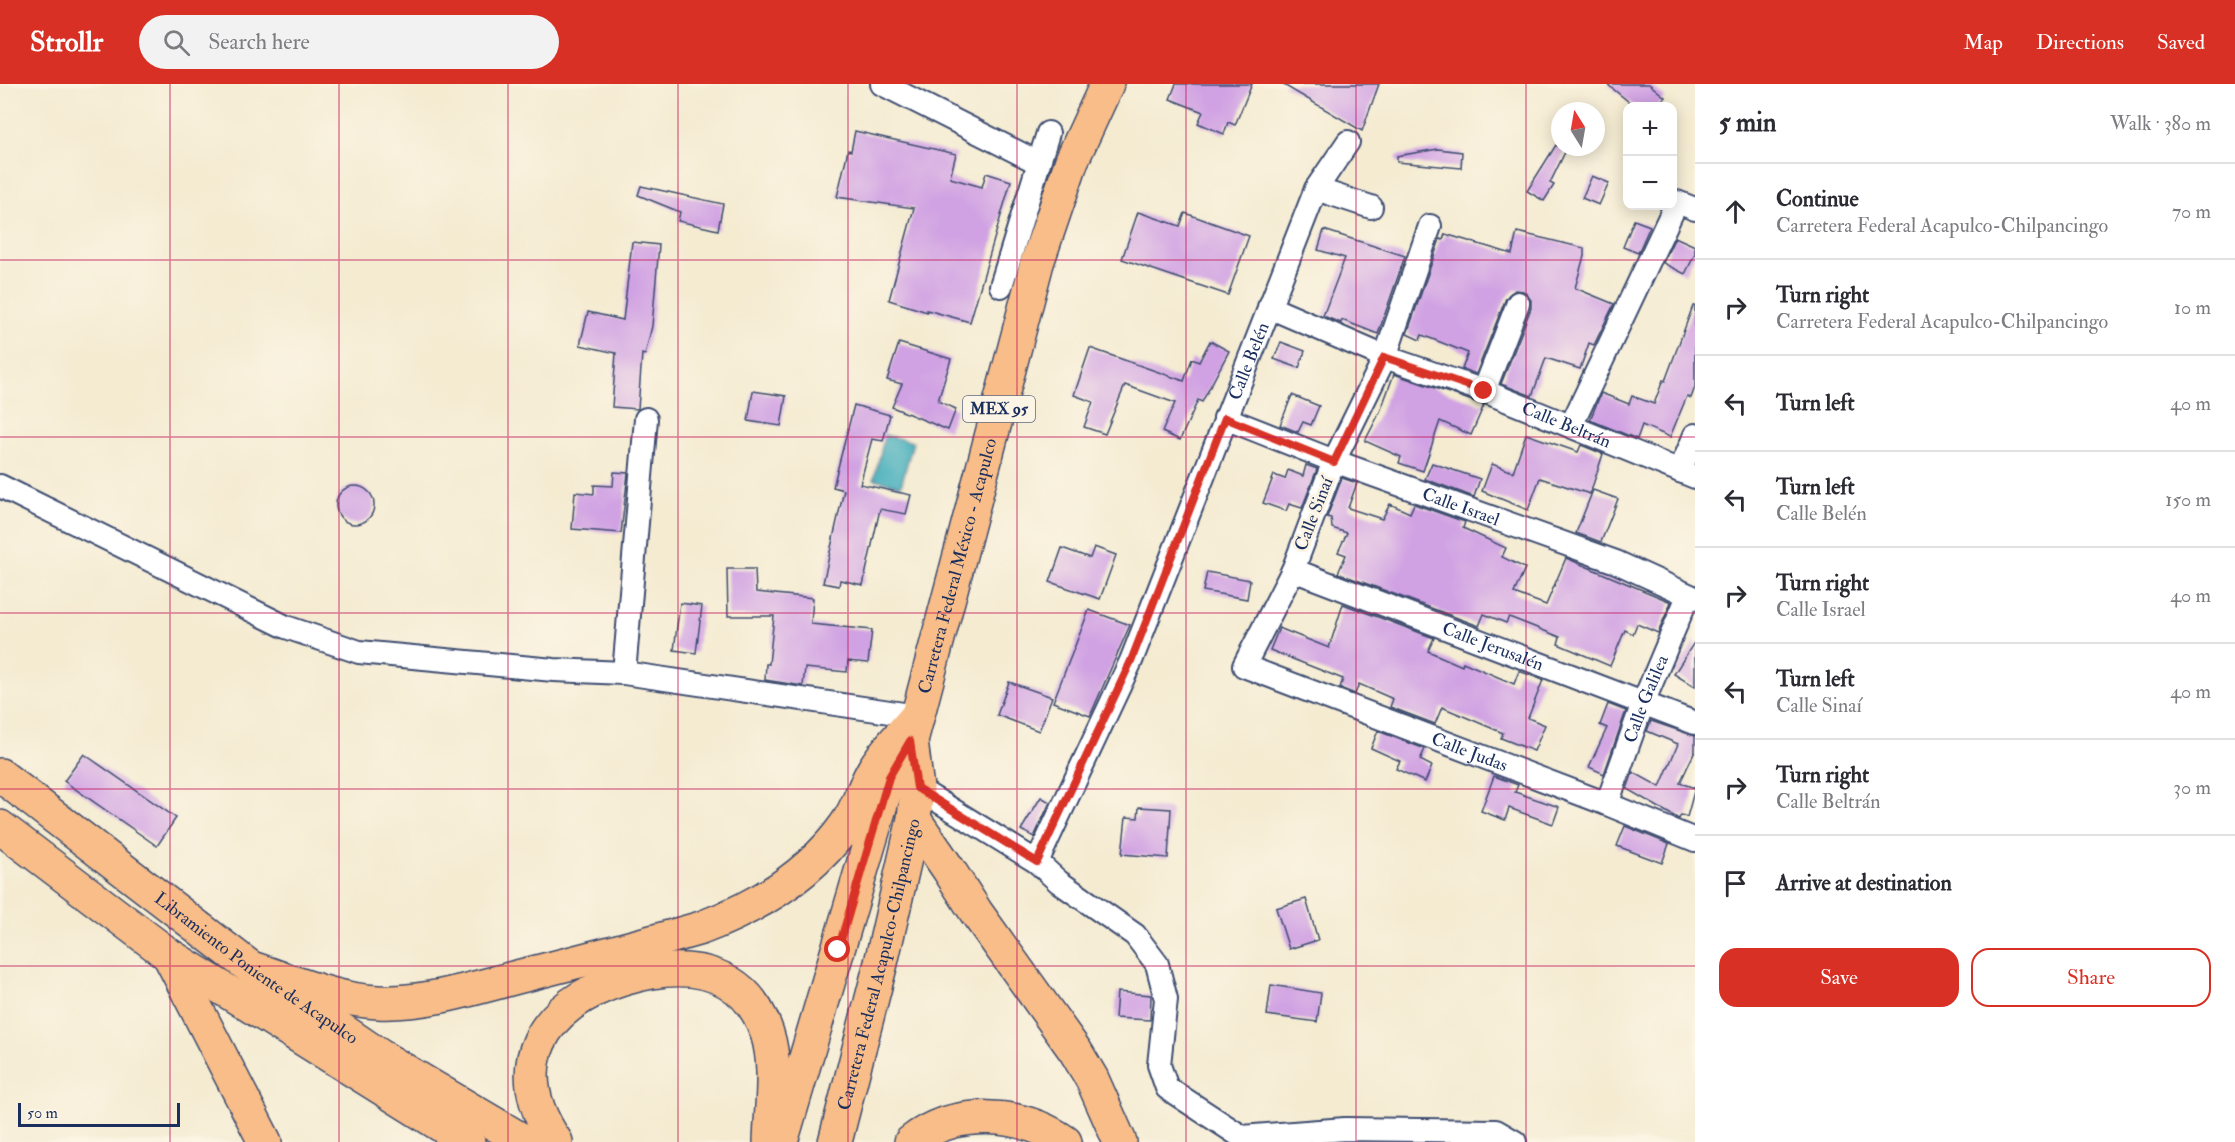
<!DOCTYPE html>
<html lang="en">
<head>
<meta charset="utf-8">
<style>
  body { margin:0; font-family:"IM FELL Double Pica",serif; background:#f2f2f3; color:#2b2b33 }
  .controls { position:absolute; right:18px; top:18px; display:grid; overflow:hidden; border-radius:12px; box-shadow:0 3px 15px #0003 }
  .controls button { width:54px; height:54px; display:grid; place-items:center; padding:0; border:0; border-bottom:2px solid #e1e1e2; background:#fff; color:#2b2b33; font:30px sans-serif }
  .compass { position:absolute; left:1551px; top:18px; width:54px; height:54px; border-radius:50%; background:#fff; box-shadow:0 3px 15px #0003; rotate:349deg }
  .scale { position:absolute; left:18px; bottom:15px; width:162px; box-sizing:border-box; padding-left:6px; border:3px solid #1b2f5e; border-top:0; font-size:16px; line-height:21px; white-space:nowrap; color:#1b2f5e; -webkit-text-stroke:4px #fcf5e5; paint-order:stroke }
  .stop { position:absolute; width:18px; height:18px; margin:-14px; border:4px solid #d93025; border-radius:50%; background:#fff }
  .stop.end { background:#d93025; border-color:#fff; box-shadow:0 2px 6px #0008 }
  .list { margin:0; padding:0; list-style:none }
  h2 { display:flex; justify-content:space-between; align-items:center; height:78px; margin:0; padding:0 24px; font-size:26px }
  h2 small { font-size:20px; font-weight:400; color:#7c7c81 }
  .list li { display:grid; grid-template-columns:39px 1fr auto; gap:18px; align-items:center; box-sizing:border-box; height:96px; padding:0 24px; border-top:2px solid #e1e1e2 }
  .list b { display:block; font-size:22px; white-space:nowrap }
  .list p { margin:0; font-size:20px; white-space:nowrap; color:#7c7c81 }
  .list em { font-size:20px; font-style:normal; color:#7c7c81 }
  .actions { display:flex; gap:12px; padding:18px 24px }
  .actions a { flex:1; padding:14px 0; border:2px solid #d93025; border-radius:18px; text-align:center; font-size:21px; color:#d93025 }
  .actions .main { background:#d93025; color:#fff }
  .icon { flex:none; width:33px; height:33px; fill:none; stroke:currentColor; stroke-width:2; stroke-linecap:round; stroke-linejoin:round }
  .map { position:relative; flex:none; width:1695px; height:1058px; overflow:hidden }
  header { display:flex; align-items:center; gap:36px; box-sizing:border-box; height:84px; padding:0 30px; background:#d93025; color:#fff }
  header strong { font-size:28px }
  nav { display:flex; gap:33px; margin-inline-start:auto; font-size:21px }
  .search { width:420px; height:54px; background:#f2f2f3; display:flex; align-items:center; gap:15px; box-sizing:border-box; padding:0 21px; border-radius:33px; color:#7c7c81; font-size:22px }
  main { display:flex }
  aside { flex:1; background:#fff }
  .map>svg:first-child { display:block }
  .water { fill:#3baab9; stroke:#2b6c8c; stroke-width:1.5 }
  .building { fill:#d0a1e3 }
  .lines { fill:none; stroke-linecap:round; stroke-linejoin:round }
  .minor-casing { stroke:#3c4b6f; stroke-width:26 }
  .primary-casing { stroke:#3c4b6f; stroke-width:36 }
  .motorway-casing { stroke:#3c4b6f; stroke-width:36 }
  .minor { stroke:#fff; stroke-width:22 }
  .primary { stroke:#f8bd88; stroke-width:33 }
  .motorway { stroke:#f8bd88; stroke-width:33 }
  .route { stroke:#d93025; stroke-width:8 }
  .grid { fill:none; stroke:#c2185b; stroke-width:1.5; stroke-opacity:0.55 }
  .labels { text-anchor:middle; dominant-baseline:central; stroke-width:6; stroke-linejoin:round; paint-order:stroke }
  .shield { fill:#fcf5e5; stroke:#5e6a86; stroke-width:1.5 }
  .shield-label { font-size:16px; font-weight:bold; fill:#1b2f5e }
  .street-label { font-size:18px; fill:#1b2f5e; stroke:#fcf5e5 }
</style>
</head>
<body>
<header>
<strong>Strollr</strong>
<div class="search"><svg class="icon" aria-label="search" viewBox="0 0 24 24"><circle cx="10" cy="10" r="6"/><path d="M15 15l6 6"/></svg>Search here</div>
<nav><a>Map</a><a>Directions</a><a>Saved</a></nav>
</header>
<main>
<div class="map">
<svg width="1695" height="1058" viewBox="0 0 1695 1058">
  <rect width="100%" height="100%" fill="#fcf5e5"/>
  <filter id="ink" filterUnits="userSpaceOnUse"><feTurbulence type="fractalNoise" baseFrequency=".0167" numOctaves="2"/><feDisplacementMap in="SourceGraphic" scale="12" xChannelSelector="R" yChannelSelector="G"/><feConvolveMatrix kernelMatrix="1 2 1 2 8 2 1 2 1" color-interpolation-filters="sRGB"/></filter>
  <filter id="wash" filterUnits="userSpaceOnUse"><feTurbulence type="fractalNoise" baseFrequency=".008" numOctaves="4" result="noise"/><feDisplacementMap in="SourceGraphic" scale="24" xChannelSelector="R" yChannelSelector="G"/><feGaussianBlur stdDeviation="1.35" result="paint"/><feColorMatrix in="noise" values="0 0 0 0 0 0 0 0 0 0 0 0 0 0 0 0 0 1.4 0 .05"/><feComposite in="paint" operator="in"/></filter>
  <g filter="url(#wash)">
    <rect width="100%" height="100%" fill="#f4ebd1"/>
    <path class="water" d="M885 351 913 358 901 402 874 395Z"/>
    <g id="blocks">
      <g class="building">
        <path d="M1176 0H1252L1235 41 1228 38 1224 50 1198 39 1203 28 1170 15Z"/>
        <path d="M1282 0H1379L1362 47Z"/>
        <path d="M1607 0H1649L1665 13 1657 22H1634Z"/>
        <path d="M855 47 956 70 950 94 982 103 986 89 1011 97 970 238 927 226V228L889 216 914 124 837 113 848 66 851 67Z"/>
        <path d="M1556 61 1566 66 1550 99 1554 101 1544 117 1527 107Z"/>
        <path d="M1438 65 1462 68 1461 84 1397 78V72Z"/>
        <path d="M1592 92 1609 99 1599 121 1582 114Z"/>
        <path d="M641 102 723 120 718 146 678 137 680 128 638 111Z"/>
        <path d="M1138 128 1180 142 1185 129 1249 152 1228 211 1122 175Z"/>
        <path d="M1634 136 1650 142 1638 169 1623 163Z"/>
        <path d="M1324 146 1405 172 1378 250 1342 236 1341 239 1323 232 1345 174 1318 166Z"/>
        <path d="M1517 148 1584 164V172L1575 204 1614 220 1594 261 1589 259 1580 285 1546 274 1532 312 1501 300 1531 224V216L1523 207 1515 206 1506 214 1476 290 1462 285 1468 269 1422 251 1420 256 1407 250 1440 155 1443 156 1445 150 1512 170Z"/>
        <path d="M1675 153 1695 162V170L1685 190 1663 179Z"/>
        <path d="M632 158 659 161 652 242 645 271 642 270 638 325 612 323 616 269 580 261 588 228 623 236Z"/>
        <path d="M1693 222H1695V303L1691 314 1687 312 1670 353 1642 341 1637 355 1590 336 1601 309 1629 320 1632 312 1654 320 1663 296 1665 297Z"/>
        <path d="M1210 257 1229 267 1202 318 1198 316 1180 356 1162 348 1175 319 1125 301 1105 350 1084 343 1093 318 1074 311 1090 264 1184 297 1192 275 1199 278Z"/>
        <path d="M1281 258 1305 267 1299 284 1274 275Z"/>
        <path d="M899 259 951 275 938 317 956 325 948 346 892 323 902 300 887 296Z"/>
        <path d="M1394 290 1484 321 1471 351 1440 337 1423 387 1399 379 1401 373 1365 357 1380 328Z"/>
        <path d="M753 307 786 312 781 342 748 337Z"/>
        <path d="M1292 311 1319 322 1311 341 1303 338 1298 348 1280 341Z"/>
        <path d="M854 321 890 331 883 357 872 355 860 400 911 411 906 430 880 425 863 501 840 496 839 502 823 499 844 406 833 403Z"/>
        <path d="M1526 350 1578 368 1581 361 1603 370 1590 410 1540 394 1528 426 1482 407 1492 380 1513 388Z"/>
        <path d="M1432 379 1480 395 1474 413 1425 395Z"/>
        <path d="M1306 381 1317 385 1302 424 1289 420 1286 427 1263 419 1274 391 1285 395 1288 386 1303 392Z"/>
        <path d="M614 388 628 389 621 449 572 445 575 408 594 410V401L613 402Z"/>
        <path d="M1342 394 1357 399 1348 424 1382 435 1390 420 1410 429 1414 420 1465 438 1463 444 1506 464 1502 473 1525 484 1514 509 1546 521 1566 474 1671 518 1658 549 1637 540 1633 550 1625 546 1610 582 1558 560 1560 553 1509 533 1506 539 1484 530 1479 542 1338 489 1346 471 1338 468 1347 449 1332 444 1331 434 1327 433Z"/>
        <circle cx="355" cy="421" r="19"/>
        <path d="M1593 406 1618 415 1601 458 1576 449Z"/>
        <path d="M1094 463 1116 471 1100 515 1050 498 1062 464 1090 474Z"/>
        <path d="M727 485H755L756 508 813 514 811 540 872 546 868 579 848 577 847 588 805 584 803 602 765 596 766 580H769L774 532H728Z"/>
        <path d="M1207 488 1250 496 1247 515 1203 507Z"/>
        <path d="M680 519 702 522 696 569 674 566Z"/>
        <path d="M1343 520 1434 554 1428 567 1462 582 1463 578 1514 600 1519 587 1543 596 1528 634 1545 641 1534 667 1501 654 1503 649 1442 623 1435 640 1390 623 1393 615 1359 600 1355 610 1340 604 1343 595 1270 566 1279 544 1329 564Z"/>
        <path d="M1089 526 1130 541 1090 632 1053 618Z"/>
        <path d="M1695 557V603L1674 590Z"/>
        <path d="M1009 598 1052 613 1039 647 997 631Z"/>
        <path d="M1608 620 1626 627 1604 690 1589 683 1607 644 1600 641Z"/>
        <path d="M1651 637 1695 652V667L1680 699 1695 704 1687 733 1681 731 1679 735 1677 734 1627 705 1633 688 1660 703 1678 660 1647 647Z"/>
        <path d="M1378 647 1425 665 1420 676 1432 682 1425 698 1396 685 1400 677 1371 664Z"/>
        <path d="M84 670 176 734 157 762 64 697Z"/>
        <path d="M1494 692 1518 701 1515 708 1559 723 1553 740 1509 724 1505 736 1481 727Z"/>
        <path d="M1041 713 1050 718 1034 753 1021 746Z"/>
        <path d="M1139 723 1171 725 1168 774 1122 770 1126 733 1138 734Z"/>
        <path d="M1625 742 1669 760 1662 779 1617 762Z"/>
        <path d="M1306 815 1318 856 1289 865 1276 824Z"/>
        <path d="M1271 901 1321 909 1317 938 1267 931Z"/>
        <path d="M1117 908 1151 911 1150 936 1115 934Z"/>
      </g>
    </g>
  </g>
  <g filter="url(#ink)">
    <use href="#blocks" fill-opacity="0" stroke="#3c4b6f" stroke-width="1.5"/>
    <g class="lines">
      <defs>
        <g id="minor">
          <path d="M882 0 1039 79"/>
          <path d="M1316 105 1371 123"/>
          <path id="s1" d="M1430 142 1385 273 1334 377 1293 486 1244 582 1607 720 1695 756"/>
          <path d="M1001 202 1048 49"/>
          <path id="s2" d="M1269 223 1385 273 1484 307 1695 393"/>
          <path d="M1484 307 1518 219"/>
          <path id="s3" d="M1225 334 1334 377 1616 478 1695 514"/>
          <path d="M1571 342 1677 118 1695 125"/>
          <path d="M1680 387 1695 351"/>
          <path d="M0 402 286 543 359 568 554 586 624 589 917 632"/>
          <path id="s4" d="M1293 486 1695 639"/>
          <path d="M624 589 646 335"/>
          <path d="M917 704 1037 778 1059 798 1135 851 1157 880 1166 915 1159 981 1167 1004 1242 1053 1245 1058"/>
          <path id="s5" d="M1607 720 1643 619 1688 512"/>
          <path id="s6" d="M1037 778 1131 577 1316 105 1348 58"/>
          <path d="M1242 1053 1345 1045 1496 1047 1515 1058"/>
        </g>
        <g id="primary">
          <path id="s7" d="M781 1058 889 693 911 657 1037 179 1072 76 1107 0"/>
          <path id="s8" d="M835 1058 881 879 914 735 917 704 911 657"/>
        </g>
        <g id="motorway">
          <path id="s9" d="M0 691 251 884 380 972 525 1058"/>
          <path d="M914 735 949 786 976 828 1076 968 1092 995 1120 1058"/>
          <path d="M0 743 169 871 468 1058"/>
          <path d="M170 873 265 1058"/>
          <path d="M251 884C292 897 335 916 378 918 428 920 477 903 525 891 584 876 643 861 701 844 757 823 810 791 845 742 858 725 863 703 874 685 885 666 903 649 917 632"/>
          <path d="M556 1058C504 982 542 920 623 895 682 877 744 881 767 949 778 983 771 1023 770 1058"/>
          <path d="M911 1058C954 1024 1021 1027 1065 1058"/>
        </g>
      </defs>
      <use href="#minor" class="minor-casing"/>
      <use href="#primary" class="primary-casing"/>
      <use href="#motorway" class="motorway-casing"/>
      <use href="#minor" class="minor"/>
      <use href="#primary" class="primary"/>
      <use href="#motorway" class="motorway"/>
    </g>
  </g>
  <g class="lines" filter="url(#ink)">
    <path class="route" d="M838 866 889 693 910 657 917 704 1037 778 1131 577 1225 334 1334 378 1384 273 1484 307"/>
  </g>
  <path class="grid" d="M170 0V1058M339 0V1058M508 0V1058M678 0V1058M848 0V1058M1017 0V1058M1186 0V1058M1356 0V1058M1526 0V1058M0 176H1695M0 353H1695M0 529H1695M0 705H1695M0 882H1695"/>
  <g class="labels">
    <rect class="shield" x="963" y="312" width="72" height="26" rx="4.5"/>
    <g class="shield-label">
      <text x="999" y="325">MEX 95</text>
    </g>
    <g class="street-label">
      <text stroke="none"><textPath href="#s6" startOffset="544">Calle Belén</textPath></text>
      <text stroke="none"><textPath href="#s2" startOffset="320">Calle Beltrán</textPath></text>
      <text stroke="none"><textPath href="#s3" startOffset="252">Calle Israel</textPath></text>
      <text transform="translate(1314 430) rotate(-69)">Calle Sinaí</text>
      <text stroke="none"><textPath href="#s7" startOffset="604">Carretera Federal México - Acapulco</textPath></text>
      <text stroke="none"><textPath href="#s4" startOffset="214">Calle Jerusalén</textPath></text>
      <text stroke="none"><textPath href="#s5" startOffset="112">Calle Galilea</textPath></text>
      <text stroke="none"><textPath href="#s1" startOffset="720">Calle Judas</textPath></text>
      <text stroke="none"><textPath href="#s8" startOffset="183">Carretera Federal Acapulco-Chilpancingo</textPath></text>
      <text stroke="none"><textPath href="#s9" startOffset="321">Libramiento Poniente de Acapulco</textPath></text>
    </g>
  </g>
</svg>
<div class="controls">
<button>+</button>
<button>−</button>
</div>
<svg class="compass" viewBox="-18 -18 36 36"><path d="M0-13l5 13h-10z" fill="#e53935"/><path d="M0 13l5-13h-10z" fill="#7c7c81"/></svg>
<div class="scale">50 m</div>
<div class="stop" style="left:838px;top:866px"></div>
<div class="stop end" style="left:1484px;top:307px"></div>
</div>
<aside>
<h2>5 min<small>Walk · 380 m</small></h2>
<ul class="list">
<li><svg class="icon" aria-label="ahead" viewBox="0 0 24 24"><path d="M12 20V5M6 11l6-6 6 6"/></svg><div><b>Continue</b><p>Carretera Federal Acapulco-Chilpancingo</p></div><em>70 m</em></li>
<li><svg class="icon" aria-label="right" viewBox="0 0 24 24"><path d="M7 20v-9h11M14 6l5 5-5 5"/></svg><div><b>Turn right</b><p>Carretera Federal Acapulco-Chilpancingo</p></div><em>10 m</em></li>
<li><svg class="icon" aria-label="left" viewBox="0 0 24 24"><path d="M17 20v-9H6M10 6l-5 5 5 5"/></svg><div><b>Turn left</b></div><em>40 m</em></li>
<li><svg class="icon" aria-label="left" viewBox="0 0 24 24"><path d="M17 20v-9H6M10 6l-5 5 5 5"/></svg><div><b>Turn left</b><p>Calle Belén</p></div><em>150 m</em></li>
<li><svg class="icon" aria-label="right" viewBox="0 0 24 24"><path d="M7 20v-9h11M14 6l5 5-5 5"/></svg><div><b>Turn right</b><p>Calle Israel</p></div><em>40 m</em></li>
<li><svg class="icon" aria-label="left" viewBox="0 0 24 24"><path d="M17 20v-9H6M10 6l-5 5 5 5"/></svg><div><b>Turn left</b><p>Calle Sinaí</p></div><em>40 m</em></li>
<li><svg class="icon" aria-label="right" viewBox="0 0 24 24"><path d="M7 20v-9h11M14 6l5 5-5 5"/></svg><div><b>Turn right</b><p>Calle Beltrán</p></div><em>30 m</em></li>
<li><svg class="icon" aria-label="arrive" viewBox="0 0 24 24"><path d="M6 21V4h12l-3 4 3 4H6"/></svg><div><b>Arrive at destination</b></div></li>
</ul>
<div class="actions"><a class="main">Save</a><a>Share</a></div>
</aside>
</main>
</body>
</html>
